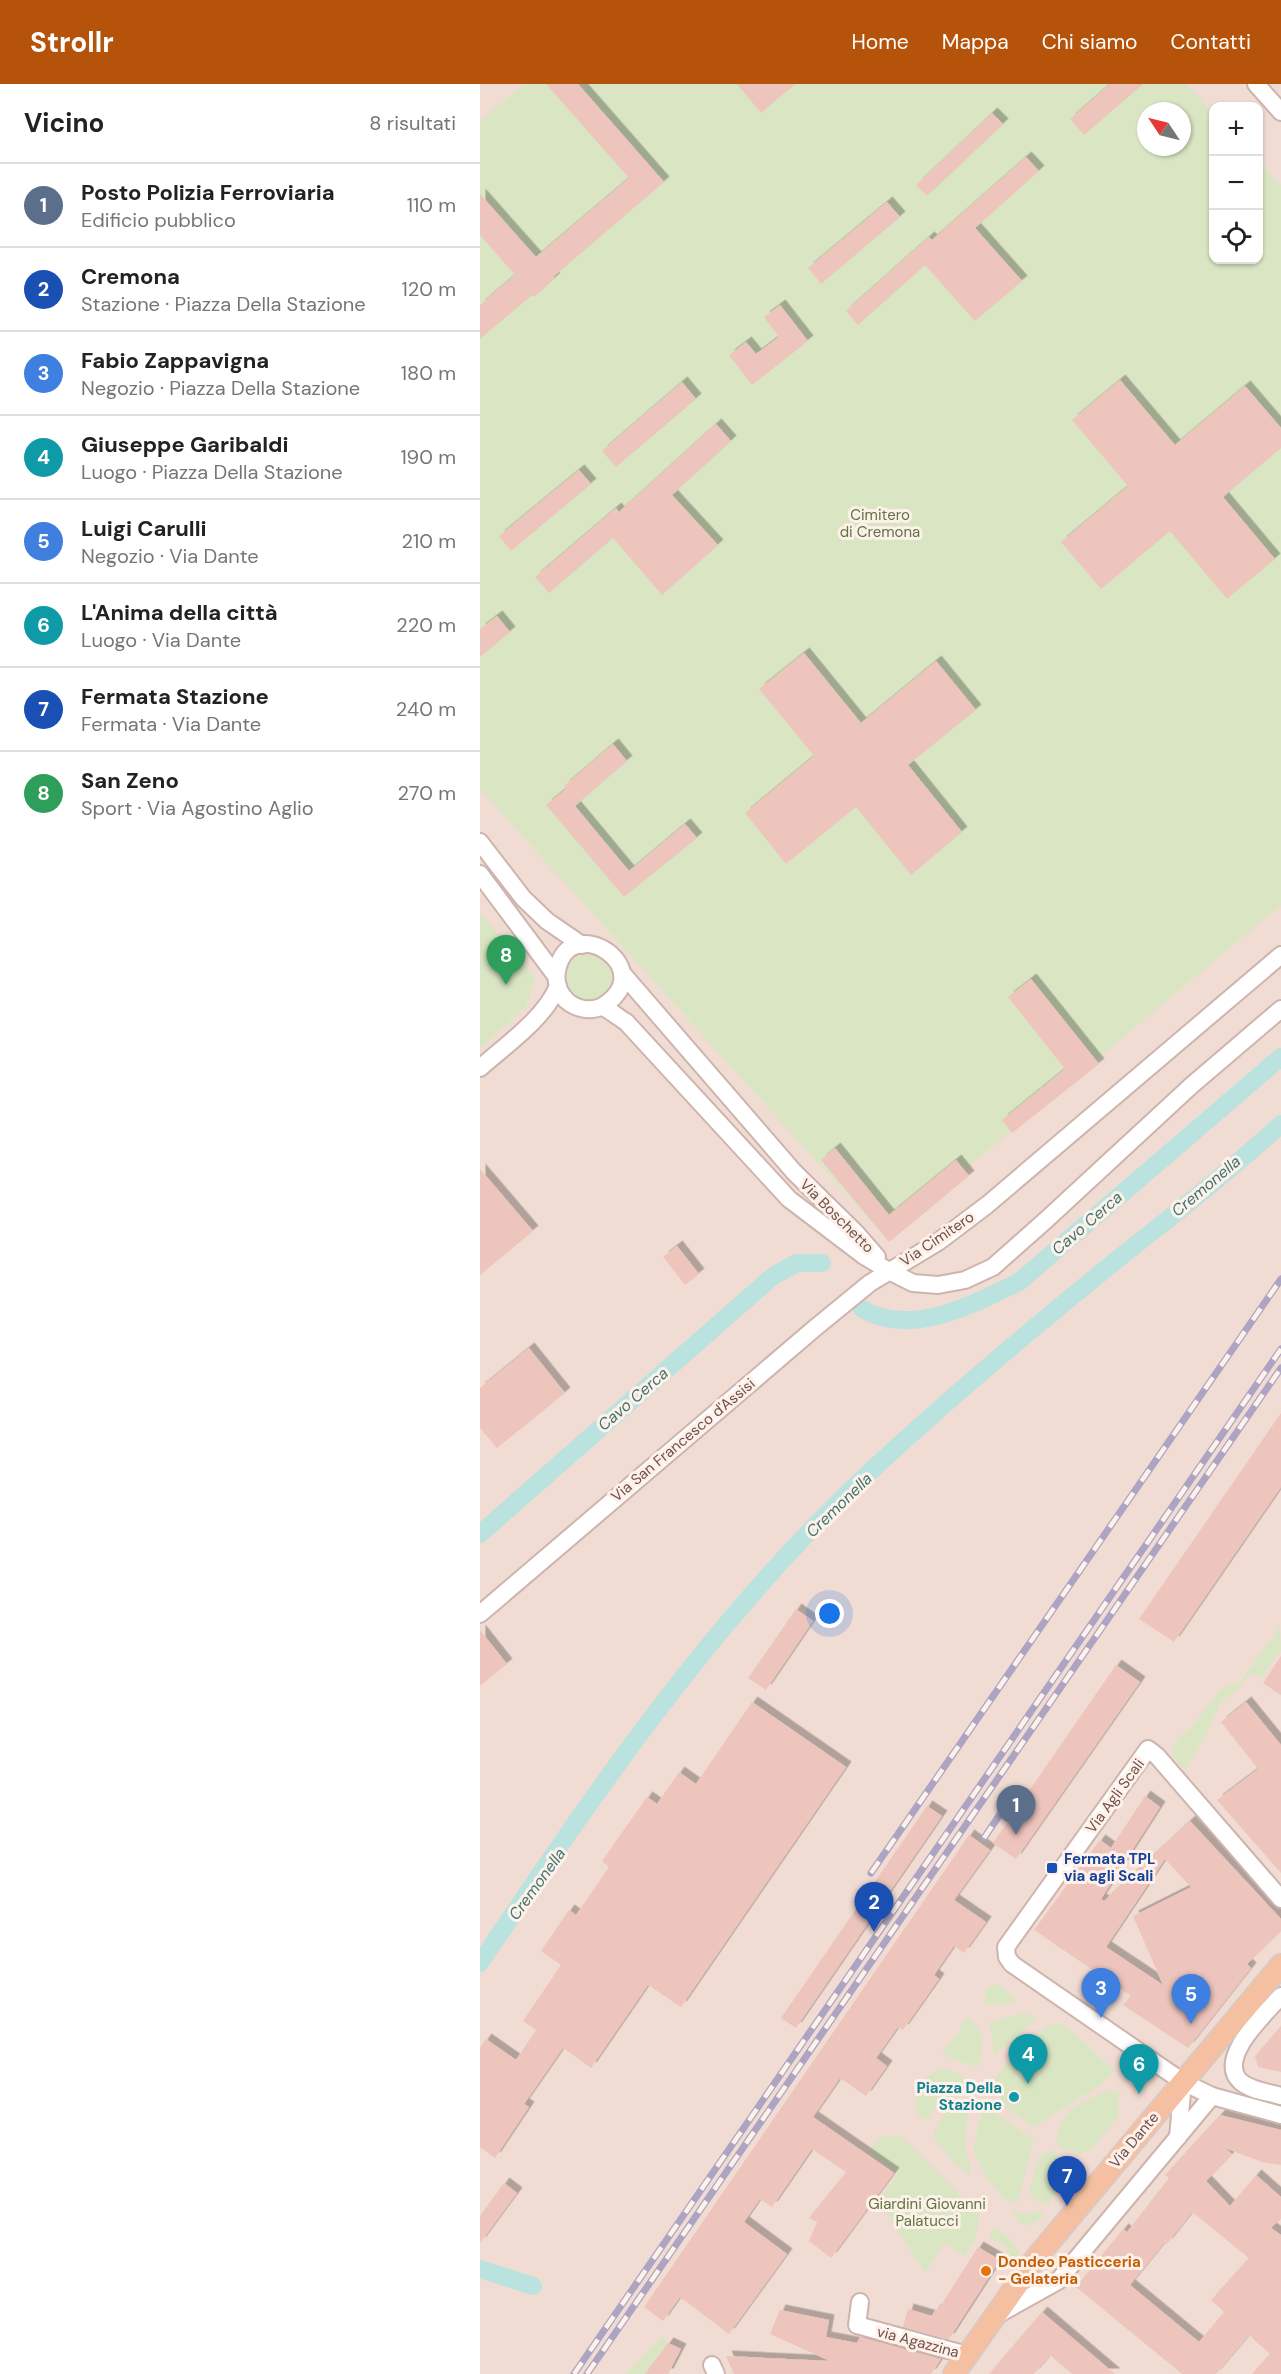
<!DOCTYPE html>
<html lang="it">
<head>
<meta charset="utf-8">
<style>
  body { margin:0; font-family:"DM Sans",sans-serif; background:#f2f2f2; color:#222 }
  .controls { position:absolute; right:18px; top:18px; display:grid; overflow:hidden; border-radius:12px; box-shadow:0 2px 4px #0004 }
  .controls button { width:54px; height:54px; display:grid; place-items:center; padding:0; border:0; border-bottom:2px solid #e0e0e0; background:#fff; color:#222; font:30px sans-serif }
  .compass { position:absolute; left:657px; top:18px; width:54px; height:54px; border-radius:50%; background:#fff; box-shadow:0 2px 4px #0004; rotate:305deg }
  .you { position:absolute; left:350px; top:1530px; width:21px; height:21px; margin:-15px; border:4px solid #fff; border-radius:50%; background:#1a73e8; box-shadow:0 0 0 9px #1a73e833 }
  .badge { display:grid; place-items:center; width:39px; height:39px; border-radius:50%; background:#b45309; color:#fff; font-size:20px; font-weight:700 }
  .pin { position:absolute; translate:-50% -50px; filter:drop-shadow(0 2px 3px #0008) }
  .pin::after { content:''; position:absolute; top:32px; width:21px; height:18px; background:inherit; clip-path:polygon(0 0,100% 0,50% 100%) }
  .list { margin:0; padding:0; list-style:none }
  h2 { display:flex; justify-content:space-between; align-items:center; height:78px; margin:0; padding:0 24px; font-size:26px }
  h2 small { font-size:20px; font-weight:400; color:#767676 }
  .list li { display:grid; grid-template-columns:39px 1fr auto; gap:18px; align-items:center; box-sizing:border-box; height:84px; padding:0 24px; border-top:2px solid #e0e0e0 }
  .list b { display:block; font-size:22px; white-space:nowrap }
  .list p { margin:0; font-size:20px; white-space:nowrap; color:#767676 }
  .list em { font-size:20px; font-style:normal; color:#767676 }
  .icon { flex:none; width:33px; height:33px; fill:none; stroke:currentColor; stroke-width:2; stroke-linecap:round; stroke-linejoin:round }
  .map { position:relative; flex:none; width:801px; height:2290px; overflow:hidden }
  header { display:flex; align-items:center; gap:36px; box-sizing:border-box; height:84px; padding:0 30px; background:#b45309; color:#fff }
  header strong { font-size:28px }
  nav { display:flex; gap:33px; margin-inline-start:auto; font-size:21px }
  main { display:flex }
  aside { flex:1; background:#fff }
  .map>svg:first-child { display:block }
  .residential { fill:#f1dcd3; fill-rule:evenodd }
  .green { fill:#dae6c3; fill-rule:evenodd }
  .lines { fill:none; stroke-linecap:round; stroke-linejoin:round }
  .canal { stroke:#bae2de; stroke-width:18 }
  .building { fill:#edc5bd; fill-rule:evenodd; filter:url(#shadow) }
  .minor-casing { stroke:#cdb4ae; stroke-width:20 }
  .major-casing { stroke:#d4cac9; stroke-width:24 }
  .minor { stroke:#fff; stroke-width:16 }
  .major { stroke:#f4c0a1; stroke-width:21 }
  .rail-casing { stroke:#aca4c2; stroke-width:7 }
  .rail { stroke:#fdf1e9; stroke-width:4.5; stroke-dasharray:14; stroke-linecap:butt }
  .transit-dot { fill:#1a4fb4; stroke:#fdf1e9; stroke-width:2 }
  .culture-dot { fill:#0f9aa8; stroke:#fdf1e9; stroke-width:2 }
  .food-dot { fill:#e8710a; stroke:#fdf1e9; stroke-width:2 }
  .labels { text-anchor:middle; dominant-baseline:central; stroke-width:6; stroke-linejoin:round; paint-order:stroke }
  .park-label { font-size:15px; fill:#5f7544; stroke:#fdf1e9 }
  .street-label { font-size:15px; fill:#70504c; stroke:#fdf1e9 }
  .transit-label { font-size:15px; font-weight:bold; fill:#164399; stroke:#fdf1e9; text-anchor:start }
  .culture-label { font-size:15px; font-weight:bold; fill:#0d838f; stroke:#fdf1e9; text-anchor:end }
  .food-label { font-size:15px; font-weight:bold; fill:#c56008; stroke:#fdf1e9; text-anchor:start }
  .water-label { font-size:16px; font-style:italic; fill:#417570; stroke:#fdf1e9 }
</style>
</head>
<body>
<header>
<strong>Strollr</strong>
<nav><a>Home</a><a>Mappa</a><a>Chi siamo</a><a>Contatti</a></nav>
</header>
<main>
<aside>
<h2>Vicino<small>8 risultati</small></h2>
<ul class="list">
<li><span class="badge" style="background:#5c6f8a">1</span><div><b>Posto Polizia Ferroviaria</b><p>Edificio pubblico</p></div><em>110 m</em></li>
<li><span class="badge" style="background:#1a4fb4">2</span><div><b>Cremona</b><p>Stazione · Piazza Della Stazione</p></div><em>120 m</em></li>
<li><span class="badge" style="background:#3f7fe0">3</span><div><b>Fabio Zappavigna</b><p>Negozio · Piazza Della Stazione</p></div><em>180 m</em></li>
<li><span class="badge" style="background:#0f9aa8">4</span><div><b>Giuseppe Garibaldi</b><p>Luogo · Piazza Della Stazione</p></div><em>190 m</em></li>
<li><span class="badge" style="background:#3f7fe0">5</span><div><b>Luigi Carulli</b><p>Negozio · Via Dante</p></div><em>210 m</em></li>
<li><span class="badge" style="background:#0f9aa8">6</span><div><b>L'Anima della città</b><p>Luogo · Via Dante</p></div><em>220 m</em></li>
<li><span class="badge" style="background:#1a4fb4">7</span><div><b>Fermata Stazione</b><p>Fermata · Via Dante</p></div><em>240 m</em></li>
<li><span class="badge" style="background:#2e9e5b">8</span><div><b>San Zeno</b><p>Sport · Via Agostino Aglio</p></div><em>270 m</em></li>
</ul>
</aside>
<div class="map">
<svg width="801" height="2290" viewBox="0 0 801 2290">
  <defs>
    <filter id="shadow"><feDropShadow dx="5.5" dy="-5.5" stdDeviation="0" flood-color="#0004"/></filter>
  </defs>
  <rect width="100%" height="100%" fill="#faece4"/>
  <path class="residential" d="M0 0H801V2290H0ZM734 22H778V176H734ZM666 27H702V63H666Z"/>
  <g class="green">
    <path d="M44 0H706L733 29 734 176H778L779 77 801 101V821L405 1153 0 705V37ZM666 27H702V63H666Z"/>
    <path d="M0 829 55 893 46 923 0 965Z"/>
    <circle cx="109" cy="893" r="23"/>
    <path d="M800 1542 801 1566 781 1594 772 1589 752 1610 741 1618 727 1649 705 1686 693 1672 692 1662 702 1650 708 1647 742 1604 760 1598Z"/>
    <path d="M518 1899 536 1915 533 1919 505 1921V1905Z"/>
    <path d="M544 1929 558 1934 514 1971 510 1937Z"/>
    <path d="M486 1933C505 1943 503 1965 499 1983L471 1975 462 1966 477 1951Z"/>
    <path d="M583 1939 634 1986 623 1999 554 2043 528 2026 512 2001 524 1982 569 1941Z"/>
    <path d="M458 1985C471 1985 482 1987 487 2000L459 2019 447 2036 438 2032C433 2004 436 2000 458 1985Z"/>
    <path d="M627 2007 639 2008 638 2033 611 2066 601 2070 581 2064 576 2057C584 2022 597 2021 627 2007Z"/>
    <path d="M492 2012C488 2030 485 2046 486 2064 486 2075 493 2082 489 2092L472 2077 453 2052C460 2030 472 2022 492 2012Z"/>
    <path d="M503 2021 554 2055 538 2118 526 2117 507 2094 493 2067Z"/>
    <path d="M403 2052H421L500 2131 495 2155 484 2172 465 2159 445 2189 399 2118 418 2089 388 2067Z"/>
    <path d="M571 2066 582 2076 595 2082 568 2120 554 2116 549 2108 558 2074Z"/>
    <path d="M531 2127 545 2130 561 2127 564 2131 552 2142 539 2139Z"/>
    <path d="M515 2143 528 2153 540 2168 534 2179 529 2177 527 2164 511 2154 510 2148Z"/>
    <path d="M182 2252 188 2259 165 2290H146Z"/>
  </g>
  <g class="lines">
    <g class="canal">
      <path d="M382 1225C432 1254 493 1220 539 1198L801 973"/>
      <path d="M0 1450 293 1192 317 1179H342"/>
      <path d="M0 1879C113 1711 229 1541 376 1401 460 1321 549 1247 638 1175 693 1131 749 1088 801 1040"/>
      <path d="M0 2185 53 2202"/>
    </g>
  </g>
  <g class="building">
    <path d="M66 0H98L184 98 73 193 75 194 54 213 52 211 0 255V221L35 191 0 151V110L56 173 149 94Z"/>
    <path d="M257 0H315L281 29Z"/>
    <path d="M630 0H663L604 51 590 35Z"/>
    <path d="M512 29 523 40 447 112 436 101Z"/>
    <path d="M546 73 559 87 495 144 542 197 495 237 445 181 378 241 366 227 449 153 452 156Z"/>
    <path d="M407 118 420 133 341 200 328 184Z"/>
    <path d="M300 221 328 257 272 301 249 271 266 258 276 270 299 253 284 233Z"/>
    <path d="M640 296 695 361 765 302 801 344V364L743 413 795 475 747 515 690 447 621 505 581 458 648 402 592 336Z"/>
    <path d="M202 298 216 315 136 383 122 367Z"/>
    <path d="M236 340 251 357 192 411 238 461 182 511 133 454 69 509 55 493 136 424 139 428Z"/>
    <path d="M99 386 111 400 31 467 19 452Z"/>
    <path d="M17 532 30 548 0 573V545Z"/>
    <path d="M324 569 381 639 456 577 496 626 428 681 482 748 431 791 376 723 306 780 265 729 334 672 279 605Z"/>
    <path d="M133 660 147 677 95 722 149 787 205 740 217 754 144 813 66 721 86 705 84 702Z"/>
    <path d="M551 895 619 980 532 1049 522 1036 585 985 528 913Z"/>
    <path d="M355 1064 409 1131 476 1076 489 1092 409 1158 341 1076Z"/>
    <path d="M0 1085 53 1147 0 1191Z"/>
    <path d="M197 1162 219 1190 205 1201 183 1173Z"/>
    <path d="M49 1264 85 1309 17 1364 0 1344V1304Z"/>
    <path d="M801 1329V1403L694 1558 659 1535Z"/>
    <path d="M316 1525 333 1537 286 1606 268 1594Z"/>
    <path d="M0 1546 27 1580 0 1602Z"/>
    <path d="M801 1572V1611L783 1599Z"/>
    <path d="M636 1581 660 1598 536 1775 513 1759Z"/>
    <path d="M272 1618 366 1683 201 1923 168 1901 111 1984 83 1964 44 2020 49 2023 15 2074 0 2063V1964L6 1955 36 1976 56 1946 43 1937 81 1881 61 1867 89 1826 96 1831 129 1783 122 1777 167 1713 177 1720 199 1688 216 1700Z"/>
    <path d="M766 1618 801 1661V1789L737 1716 778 1685 741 1638Z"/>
    <path d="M665 1712 680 1723 621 1815 624 1817 710 1737 801 1835V1847L767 1880 771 1884 708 1964 643 1921 651 1912 554 1846 620 1756 631 1764ZM685 1775 711 1803 653 1832 683 1901 626 1863Z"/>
    <path d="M447 1722 462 1732 316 1944 301 1934Z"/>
    <path d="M489 1751 510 1766 474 1816 506 1838 484 1869 474 1862 454 1891 459 1895 423 1946 418 1943 396 1974 407 1982 386 2012 360 1994 333 2033 414 2089 351 2174 329 2157 337 2138 329 2134 366 2088 332 2065 292 2123 280 2115 264 2138 307 2170 249 2250 200 2213 183 2237 164 2223Z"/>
    <path d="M801 1942V1988L778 1983 775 1972Z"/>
    <path d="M740 2031 801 2046V2081L782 2078 745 2064 752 2070 726 2097 750 2122 776 2091 801 2113V2134L791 2144 801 2151V2290H772L790 2270 769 2251 736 2290H702L596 2203 643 2145 647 2148 689 2094 685 2091ZM712 2128 769 2174 731 2216 744 2228 719 2258 650 2201 685 2158 687 2160Z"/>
    <path d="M24 2099 37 2109 0 2159V2132Z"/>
    <path d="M498 2163 520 2176 469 2255 423 2243 428 2225 452 2232 455 2226H458Z"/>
    <path d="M300 2226 349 2236 346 2253 377 2259 380 2253 461 2275 451 2290H254L246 2272 350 2277 290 2250Z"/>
    <path d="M562 2228 635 2290H592L570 2271 554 2290H509Z"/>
    <path d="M188 2259 201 2265 188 2290H165Z"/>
  </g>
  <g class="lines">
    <defs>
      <g id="minor">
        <path d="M776 0 801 28"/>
        <path d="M0 758 43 814 67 837 102 861"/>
        <path d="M0 790 76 892"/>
        <path d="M142 889 314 1088 377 1150 397 1173"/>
        <path d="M121 923C184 886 89 824 77 887 75 898 79 909 87 917 94 923 104 926 113 925 115 925 120 923 122 923 129 925 139 934 146 938L309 1115 384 1172 409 1187 433 1199 458 1201 485 1196 513 1183 566 1136 712 1001 801 925"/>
        <path d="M0 984C26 961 65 934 78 902"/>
        <path d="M0 1530 335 1244 390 1199 458 1158 507 1121 801 871"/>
        <path d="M801 1815 677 1672 668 1665 526 1863 527 1873 532 1880 703 1998 732 2012 801 2031"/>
        <path d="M801 1912C786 1929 735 1975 761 1998 772 2007 788 2008 801 2012"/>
        <path d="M698 2053 703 1998"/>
        <path d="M380 2218 377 2241 487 2271"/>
        <path d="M517 2231 578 2197 732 2012"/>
        <path d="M232 2281 236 2290"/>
      </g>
      <path id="major" d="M474 2290 556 2174 801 1881"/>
    </defs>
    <use href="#minor" class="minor-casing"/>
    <use href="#major" class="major-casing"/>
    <use href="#minor" class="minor"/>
    <use href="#major" class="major"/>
    <defs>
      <g id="rail">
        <path d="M504 1754 531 1714"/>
        <path d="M391 1789 801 1195"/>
        <path d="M94 2290 801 1265"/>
        <path d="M107 2290 801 1284"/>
      </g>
    </defs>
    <use href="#rail" class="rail-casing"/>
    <use href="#rail" class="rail"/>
  </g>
  <rect class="transit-dot" x="566" y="1778" width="12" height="12" rx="3"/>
  <circle class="culture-dot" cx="534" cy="2013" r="6"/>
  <circle class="food-dot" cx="506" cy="2187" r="6"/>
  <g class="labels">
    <g class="park-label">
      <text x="400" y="431">Cimitero<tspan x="400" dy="17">di Cremona</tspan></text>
      <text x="447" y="2120">Giardini Giovanni<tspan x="447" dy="17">Palatucci</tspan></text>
    </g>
    <g class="street-label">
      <text transform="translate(357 1132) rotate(45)">Via Boschetto</text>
      <text transform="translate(457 1155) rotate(-34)">Via Cimitero</text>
      <text transform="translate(203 1356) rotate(-40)">Via San Francesco d'Assisi</text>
      <text transform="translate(635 1712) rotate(-54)">Via Agli Scali</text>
      <text transform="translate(654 2056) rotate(-50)">Via Dante</text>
      <text transform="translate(438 2258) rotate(15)">via Agazzina</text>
    </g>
    <g class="transit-label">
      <text x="584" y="1775">Fermata TPL<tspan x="584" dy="17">via agli Scali</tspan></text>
    </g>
    <g class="culture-label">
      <text x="522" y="2004">Piazza Della<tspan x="522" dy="17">Stazione</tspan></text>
    </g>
    <g class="food-label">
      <text x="518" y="2178">Dondeo Pasticceria<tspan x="518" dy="17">- Gelateria</tspan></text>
    </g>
    <g class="water-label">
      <text transform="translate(726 1102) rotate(-40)">Cremonella</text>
      <text transform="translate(607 1139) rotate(-41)">Cavo Cerca</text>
      <text transform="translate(153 1315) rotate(-41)">Cavo Cerca</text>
      <text transform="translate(359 1421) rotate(-44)">Cremonella</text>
      <text transform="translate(57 1800) rotate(-54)">Cremonella</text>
    </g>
  </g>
</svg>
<div class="controls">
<button>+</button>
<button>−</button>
<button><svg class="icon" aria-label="locate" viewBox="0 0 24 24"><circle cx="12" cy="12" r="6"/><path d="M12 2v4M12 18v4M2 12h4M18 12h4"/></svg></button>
</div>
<svg class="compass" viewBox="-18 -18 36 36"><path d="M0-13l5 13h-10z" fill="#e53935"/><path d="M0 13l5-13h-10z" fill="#767676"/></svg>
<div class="you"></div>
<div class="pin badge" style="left:536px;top:1751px;background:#5c6f8a">1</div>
<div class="pin badge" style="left:394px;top:1848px;background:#1a4fb4">2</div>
<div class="pin badge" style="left:621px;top:1934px;background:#3f7fe0">3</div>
<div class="pin badge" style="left:548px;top:2000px;background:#0f9aa8">4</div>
<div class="pin badge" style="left:711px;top:1940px;background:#3f7fe0">5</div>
<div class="pin badge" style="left:659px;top:2010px;background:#0f9aa8">6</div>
<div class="pin badge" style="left:587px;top:2122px;background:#1a4fb4">7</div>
<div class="pin badge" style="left:26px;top:901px;background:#2e9e5b">8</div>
</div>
</main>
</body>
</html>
